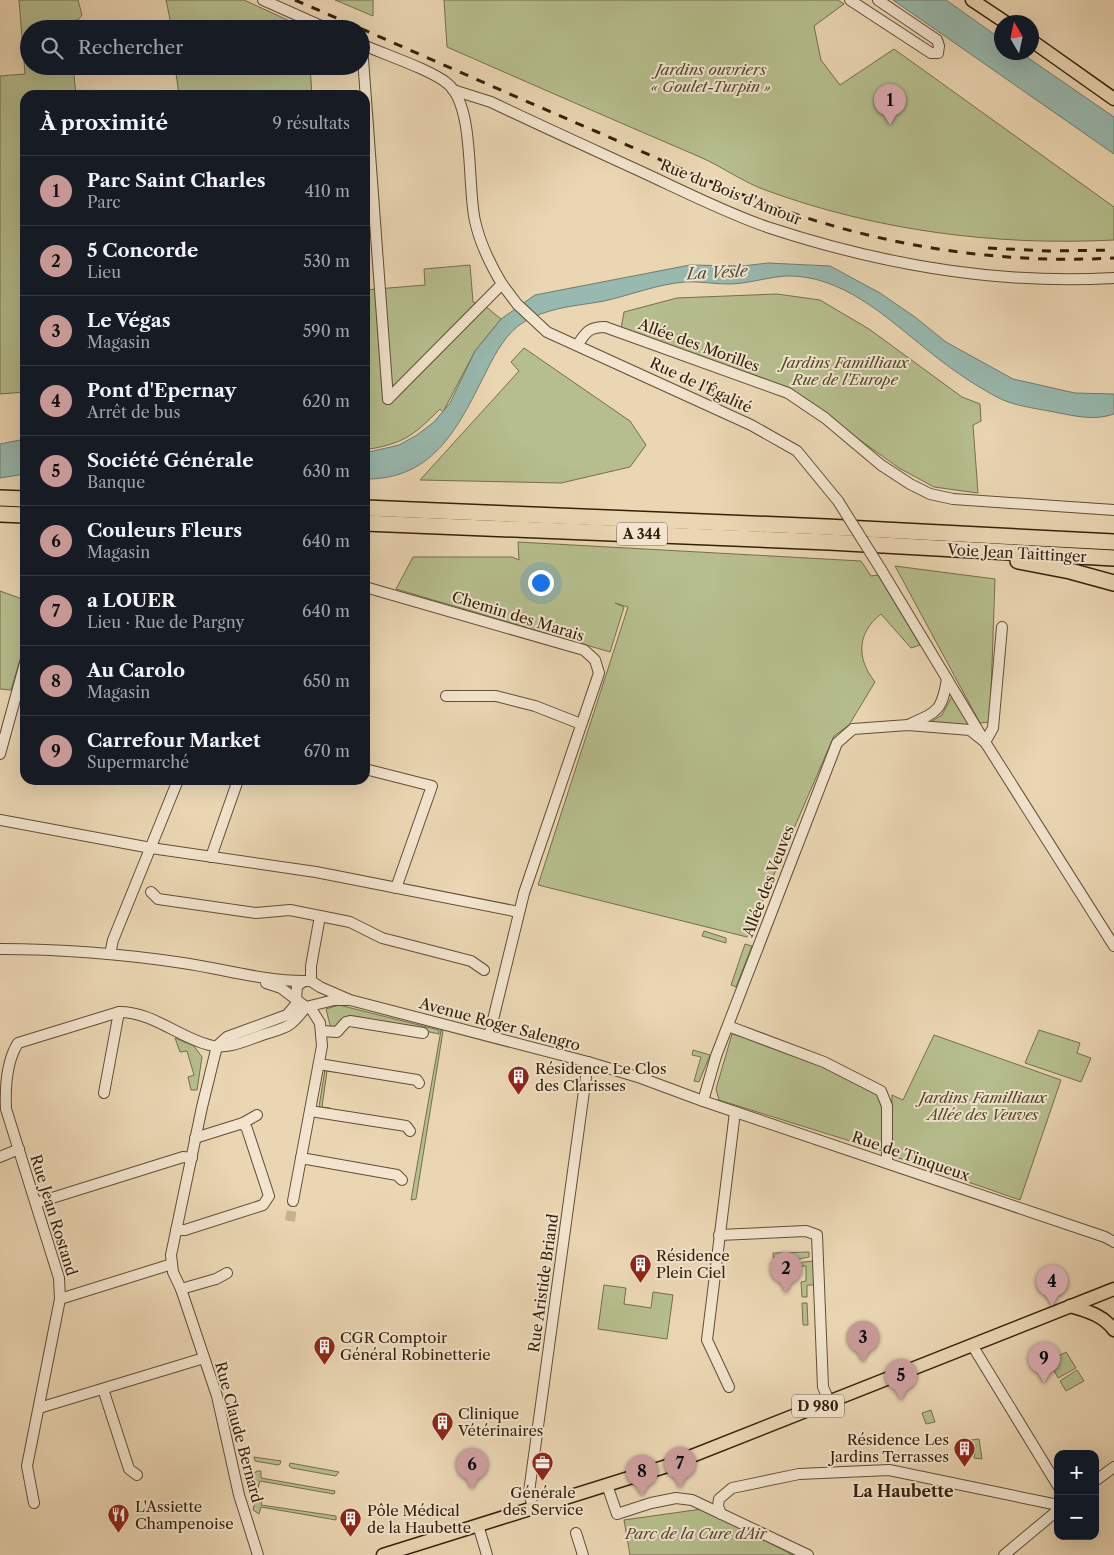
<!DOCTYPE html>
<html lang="fr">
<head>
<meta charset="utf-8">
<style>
  body { margin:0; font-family:"Libre Caslon Text",serif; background:#242831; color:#f1f3f6 }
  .controls { position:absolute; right:15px; bottom:15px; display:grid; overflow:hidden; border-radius:10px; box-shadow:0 5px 20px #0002 }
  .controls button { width:45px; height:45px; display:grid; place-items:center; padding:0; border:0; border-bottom:1px solid #363941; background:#171b24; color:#f1f3f6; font:25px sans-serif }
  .compass { position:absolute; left:994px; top:15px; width:45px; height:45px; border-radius:50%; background:#171b24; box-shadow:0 5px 20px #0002; rotate:351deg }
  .you { position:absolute; left:540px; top:582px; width:18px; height:18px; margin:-12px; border:4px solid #fff; border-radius:50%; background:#1a73e8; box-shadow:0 0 0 8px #1a73e833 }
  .badge { display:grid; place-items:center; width:32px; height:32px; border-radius:50%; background:#c59692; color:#111; font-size:16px; font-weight:700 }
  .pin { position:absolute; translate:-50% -41px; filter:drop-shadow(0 1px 2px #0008) }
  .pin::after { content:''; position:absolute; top:26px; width:18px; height:15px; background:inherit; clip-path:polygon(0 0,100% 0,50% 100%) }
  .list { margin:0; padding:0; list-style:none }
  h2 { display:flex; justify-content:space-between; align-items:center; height:65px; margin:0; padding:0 20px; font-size:21px }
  h2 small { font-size:16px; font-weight:400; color:#9ea1a6 }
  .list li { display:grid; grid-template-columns:32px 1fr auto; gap:15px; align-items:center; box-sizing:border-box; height:70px; padding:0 20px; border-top:1px solid #363941 }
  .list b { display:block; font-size:19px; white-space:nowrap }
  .list p { margin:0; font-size:16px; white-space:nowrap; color:#9ea1a6 }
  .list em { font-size:16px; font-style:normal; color:#9ea1a6 }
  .icon { flex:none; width:28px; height:28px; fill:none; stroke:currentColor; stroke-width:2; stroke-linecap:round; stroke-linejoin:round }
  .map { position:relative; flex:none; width:1114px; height:1555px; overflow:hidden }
  .search { position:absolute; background:#171b24; box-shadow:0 5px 20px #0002; left:20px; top:20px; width:350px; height:55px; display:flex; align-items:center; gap:12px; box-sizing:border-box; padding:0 18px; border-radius:28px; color:#9ea1a6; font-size:19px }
  .panel { position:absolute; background:#171b24; box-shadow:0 5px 20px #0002; left:20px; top:90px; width:350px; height:695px; border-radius:15px }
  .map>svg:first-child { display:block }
  .green { fill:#b6be8d; stroke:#746f4c }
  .water { fill:#98b9af; stroke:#707c6d }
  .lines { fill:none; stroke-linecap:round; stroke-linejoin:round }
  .minor-tunnel { stroke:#c6b291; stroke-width:10; stroke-dasharray:10 5; stroke-linecap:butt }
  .minor-casing { stroke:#614e34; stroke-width:12 }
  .major-casing { stroke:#33200a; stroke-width:15 }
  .highway-casing { stroke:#33200a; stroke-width:18 }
  .minor { stroke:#f2e4ce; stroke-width:10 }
  .major { stroke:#ebd6b3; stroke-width:12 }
  .highway { stroke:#ebd6b3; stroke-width:15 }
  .rail { stroke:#33200a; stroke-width:3; stroke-dasharray:9 9; stroke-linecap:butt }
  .minor-bridge-casing { stroke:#614e34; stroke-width:12; stroke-linecap:butt }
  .minor-bridge { stroke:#f2e4ce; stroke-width:10 }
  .labels { text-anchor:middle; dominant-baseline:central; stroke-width:4; stroke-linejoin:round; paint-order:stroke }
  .shield { fill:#f2e4ce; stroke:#6c5b45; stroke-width:1 }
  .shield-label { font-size:14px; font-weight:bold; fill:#33200a }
  .park-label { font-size:15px; font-style:italic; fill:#54482b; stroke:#f2e4ce }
  .street-label { font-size:15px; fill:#33200a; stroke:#f2e4ce }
  .poi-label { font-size:15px; fill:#33200a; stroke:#f2e4ce; text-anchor:start }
  .water-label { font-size:16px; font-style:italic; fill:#514e3c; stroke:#f2e4ce }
  .neighbourhood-label { font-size:16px; font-weight:bold; fill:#33200a; stroke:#f2e4ce }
</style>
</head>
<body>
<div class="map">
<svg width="1114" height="1555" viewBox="0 0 1114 1555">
  <rect width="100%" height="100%" fill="#ebd6b3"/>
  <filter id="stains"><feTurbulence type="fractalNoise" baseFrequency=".004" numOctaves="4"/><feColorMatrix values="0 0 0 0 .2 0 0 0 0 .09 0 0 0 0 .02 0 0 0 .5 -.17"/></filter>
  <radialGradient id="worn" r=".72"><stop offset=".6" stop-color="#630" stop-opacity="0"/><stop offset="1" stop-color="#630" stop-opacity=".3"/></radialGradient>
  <g class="green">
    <path d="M19 0H78L82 15 78 20 68 21 69 29H29V66H73L76 95H25V392L0 394V76L25 74Z"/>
    <path d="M166 0H244L307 29H172Z"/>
    <path d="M335 0H373V16Z"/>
    <path d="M444 0H838L844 4 814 26 821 60 840 85 894 49 1114 207V240C997 246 878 231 768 191 744 183 723 167 700 157 616 121 531 84 447 47Z"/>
    <path d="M175 66H310L312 95H179Z"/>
    <path d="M470 265 473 302 485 306 501 319 475 351 443 412 440 409C412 437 404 443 365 450V290L425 285 424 269Z"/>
    <path d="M777 294 820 300 869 329 962 397 980 404 981 421 973 425 978 493 934 487 899 468 794 393 763 378 621 329 624 312 677 298Z"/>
    <path d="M524 348 630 421 646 445 630 467 561 483 420 480 519 371 511 362Z"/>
    <path d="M518 542 861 561 871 576 878 575 920 645 911 648 881 614C857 633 856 658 875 682L849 725 834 736 747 937 538 885 628 607 615 603 624 607 610 652 396 589 413 557H512L519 560Z"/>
    <path d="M895 566 995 579 990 722 980 723Z"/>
    <path d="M0 591 25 600V643L11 690 0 689Z"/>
    <path d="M952 696 971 727 929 723 942 715Z"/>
    <path d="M704 931 726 938V943L702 936Z"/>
    <path d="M745 944 752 946 736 987 731 985Z"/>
    <path d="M339 1005 439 1030V1034L355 1016 347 1018 342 1025 331 1029 326 1009Z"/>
    <path d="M441 1030 443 1031 416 1199 411 1200Z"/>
    <path d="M1039 1030 1080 1043 1077 1053 1091 1058 1081 1082 1025 1063Z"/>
    <path d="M732 1034 789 1050 877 1092C887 1108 883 1132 882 1151L719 1100 716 1089Z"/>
    <path d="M934 1035 1061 1080 1020 1200 896 1157 891 1152 892 1095 903 1100Z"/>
    <path d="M175 1038 194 1046 202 1057 197 1090H191L188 1077 194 1075 187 1051 180 1052Z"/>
    <path d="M693 1050 710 1055 699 1082 694 1081 701 1057 692 1055Z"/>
    <path d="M325 1069 335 1070V1072L327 1071 322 1107 330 1108 328 1111 319 1107Z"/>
    <path d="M809 1252V1257L784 1262V1267H774L773 1253Z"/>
    <path d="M814 1261 815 1285H807V1297H802L801 1282 806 1281V1266H798L803 1262Z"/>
    <path d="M604 1285 626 1288 624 1304 651 1308 653 1292 673 1295 667 1339 598 1329Z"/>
    <path d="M802 1303H807L808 1325H803Z"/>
    <path d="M1066 1352 1076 1368 1058 1378 1049 1361Z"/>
    <path d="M1077 1370 1084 1381 1066 1391 1060 1381Z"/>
    <path d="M931 1410 935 1422 926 1424 922 1413Z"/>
    <path d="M979 1439 982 1459 974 1458 976 1445 973 1446 970 1443 965 1447 958 1448 957 1442Z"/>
    <path d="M254 1457 281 1461 280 1464 278 1465 255 1461Z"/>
    <path d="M290 1463 339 1472 336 1476 292 1468 289 1466Z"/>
    <path d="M257 1471H261V1478L335 1491 334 1494 260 1481 258 1488 254 1486 253 1474Z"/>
    <path d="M256 1497 262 1498 261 1505 336 1516V1520L261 1507 259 1514 253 1510Z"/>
    <path d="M702 1509 793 1555H630L624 1520Z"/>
  </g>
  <g class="water">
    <path d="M893 0H946L1001 39 1002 52 1021 53 1114 117V154Z"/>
    <path d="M768 263 830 266 880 293 915 317 946 342 1013 379 1075 393 1114 394V414C1094 421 1075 416 1054 412 1035 408 1012 406 995 396 971 383 947 366 926 349 886 317 841 274 785 276 771 277 757 281 742 283 723 286 704 281 685 282 658 284 631 295 604 301 577 306 549 307 524 322 507 332 496 352 487 370 460 423 436 480 365 479V453L399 445 417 435 434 422 450 403 475 351 501 319 535 295 690 265 742 266Z"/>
    <path d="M25 439V474L0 478V444Z"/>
  </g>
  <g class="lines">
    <path class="minor-tunnel" d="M290 1221 293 1201"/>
    <defs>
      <g id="minor">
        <path d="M263 0 328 29"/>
        <path d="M850 0 931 53H938L939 46 937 40 878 0"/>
        <path d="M361 44C383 54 432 70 448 84 475 107 467 187 475 221 480 244 490 264 502 284L388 399"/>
        <path d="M362 45 388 399"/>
        <path d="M453 90 491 102C541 126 592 149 642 172 683 191 724 212 767 227 879 264 996 285 1114 278"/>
        <path d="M502 284 517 304 547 332 751 425 797 451 838 501"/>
        <path d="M578 344C586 332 589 327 605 327L788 393 825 418 881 465 910 484 930 494 953 499 1114 510"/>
        <path d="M882 571 985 742 1114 946"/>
        <path d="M365 587 584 650 595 660 599 673 524 893 489 1036"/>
        <path d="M446 696H496L535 706 581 724"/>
        <path d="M910 724C938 712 942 710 947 679"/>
        <path d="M985 742 993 728 1002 627"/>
        <path d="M0 754 25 663"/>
        <path d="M365 769 432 786 396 888"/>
        <path d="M0 820 151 848 316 872 519 912"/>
        <path d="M211 857 238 780"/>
        <path d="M151 892 158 899 256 913 290 910 350 922 382 938 471 961 484 970"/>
        <path d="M0 949C61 949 123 954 183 963 224 969 263 981 304 981"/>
        <path d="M110 954 113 940 178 780"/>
        <path d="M311 981V966L320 916"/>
        <path d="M266 983 281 988 306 1007 334 1000H347"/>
        <path d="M296 999 297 986 304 981H311L320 987 350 1000 588 1062 641 1078 703 1101 1105 1237 1114 1242"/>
        <path d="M728 1026 824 1062 881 1091 887 1106V1163"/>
        <path d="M321 1031 337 1032 346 1022 350 1021 423 1033"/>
        <path d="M319 1064 417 1080 419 1083"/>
        <path d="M104 1093 119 1012"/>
        <path d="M703 1101 716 1056 837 743 853 729 908 725 970 730 985 742"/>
        <path d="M310 1111 406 1126 410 1131"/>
        <path d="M195 1138 243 1123 257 1115"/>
        <path d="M0 1157 19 1149"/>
        <path d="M301 1158 397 1175 402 1180"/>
        <path d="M293 1201 322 1046 320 1023 310 1007"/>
        <path d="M36 1203 183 1157 192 1158"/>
        <path d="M176 1230H185L263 1205 269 1196 247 1129 243 1123"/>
        <path d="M719 1235 806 1231 817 1235 823 1387 829 1401"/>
        <path d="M181 1289 216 1279 227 1273"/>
        <path d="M60 1299 172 1264"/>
        <path d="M972 1345 1058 1486"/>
        <path d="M729 1387 707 1340 735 1112"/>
        <path d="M103 1389 129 1469 137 1475"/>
        <path d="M39 1408 204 1358"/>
        <path d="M1095 1481 1114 1467"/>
        <path d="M607 1485 617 1514 651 1503 676 1498 692 1500 808 1555"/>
        <path d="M34 1503 27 1466 60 1299 59 1278 6 1109C5 1087 6 1062 18 1043L119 1012C153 1012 178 1037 209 1045 227 1050 245 1041 262 1035 287 1027 289 1029 306 1007"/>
        <path d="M533 1508 529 1492 588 1062"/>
        <path d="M721 1514 718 1506 719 1499 732 1488 799 1474 889 1470 1058 1505"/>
        <path d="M478 1525 487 1555"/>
        <path d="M576 1533 583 1555"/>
        <path d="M258 1555 239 1495 217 1396 181 1289 173 1272 171 1255 202 1107 217 1046 227 1037 287 1015 298 1002"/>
        <path d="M1004 1555 1058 1510"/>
      </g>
      <g id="major">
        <path d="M972 0 1005 22"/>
        <path d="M1032 41 1114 99"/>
        <path d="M1070 1306C1087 1311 1103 1315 1114 1330"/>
        <path d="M383 1555 664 1467 1114 1289"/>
      </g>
      <g id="highway">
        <path d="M0 498 25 499"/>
        <path d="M365 508 826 527 1114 542"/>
        <path d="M0 514 25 515"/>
        <path d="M365 523 829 542 1114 558"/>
        <path d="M1018 561 1070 571 1114 583"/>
      </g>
    </defs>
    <use href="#minor" class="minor-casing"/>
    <use href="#major" class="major-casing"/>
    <use href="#highway" class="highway-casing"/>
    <use href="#minor" class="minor"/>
    <use href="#major" class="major"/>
    <use href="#highway" class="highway"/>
    <g class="rail">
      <path d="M295 0C395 43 495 88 595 131 660 159 725 190 792 213 895 248 1005 264 1114 258"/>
      <path d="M988 248 1049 251 1114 250"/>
    </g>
    <defs>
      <path id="minor-bridge" d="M838 501 882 571"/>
    </defs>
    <use href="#minor-bridge" class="minor-bridge-casing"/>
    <use href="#minor-bridge" class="minor-bridge"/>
  </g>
  <defs>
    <symbol id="building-pin" viewBox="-11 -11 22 30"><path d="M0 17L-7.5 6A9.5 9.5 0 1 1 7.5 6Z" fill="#8f2418" stroke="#f2e4ce"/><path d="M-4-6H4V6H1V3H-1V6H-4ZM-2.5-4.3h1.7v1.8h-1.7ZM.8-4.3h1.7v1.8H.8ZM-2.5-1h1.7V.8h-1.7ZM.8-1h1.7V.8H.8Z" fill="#fff"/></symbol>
    <symbol id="office-pin" viewBox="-11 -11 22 30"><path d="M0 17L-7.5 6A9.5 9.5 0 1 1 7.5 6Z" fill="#8f2418" stroke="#f2e4ce"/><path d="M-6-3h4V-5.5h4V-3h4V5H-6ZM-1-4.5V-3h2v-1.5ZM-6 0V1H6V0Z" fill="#fff"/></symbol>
    <symbol id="restaurant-pin" viewBox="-11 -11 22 30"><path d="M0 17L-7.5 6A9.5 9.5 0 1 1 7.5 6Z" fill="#8f2418" stroke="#f2e4ce"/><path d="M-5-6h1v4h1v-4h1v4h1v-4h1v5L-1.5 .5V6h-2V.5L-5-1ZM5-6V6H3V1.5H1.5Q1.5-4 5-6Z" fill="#fff"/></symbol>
  </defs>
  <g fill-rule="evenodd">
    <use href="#building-pin" x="506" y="1064" width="25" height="34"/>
    <use href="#building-pin" x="628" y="1252" width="25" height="34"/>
    <use href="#building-pin" x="312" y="1334" width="25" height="34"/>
    <use href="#building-pin" x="430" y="1410" width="25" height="34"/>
    <use href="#building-pin" x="952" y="1436" width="25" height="34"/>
    <use href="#office-pin" x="530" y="1450" width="25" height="34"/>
    <use href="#restaurant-pin" x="106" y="1502" width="25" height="34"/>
    <use href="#building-pin" x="338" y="1506" width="25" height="34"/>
  </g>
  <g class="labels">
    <g class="shield">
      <rect x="617" y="522.5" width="50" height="23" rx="4"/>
      <rect x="792" y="1394.5" width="52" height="23" rx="4"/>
    </g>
    <g class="shield-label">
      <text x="642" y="534">A 344</text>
      <text x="818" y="1406">D 980</text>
    </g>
    <g class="park-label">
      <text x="711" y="69">Jardins ouvriers<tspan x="711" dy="17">« Goulet-Turpin »</tspan></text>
      <text x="845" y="362">Jardins Familliaux<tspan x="845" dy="17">Rue de l'Europe</tspan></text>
      <text x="983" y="1097">Jardins Familliaux<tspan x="983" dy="17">Allée des Veuves</tspan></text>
      <text x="696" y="1533">Parc de la Cure d'Air</text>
    </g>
    <g class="street-label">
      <text transform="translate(731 192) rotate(22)">Rue du Bois d'Amour</text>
      <text transform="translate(699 345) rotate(20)">Allée des Morilles</text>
      <text transform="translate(701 385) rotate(25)">Rue de l'Égalité</text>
      <text transform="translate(1017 553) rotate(3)">Voie Jean Taittinger</text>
      <text transform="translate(518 616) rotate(17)">Chemin des Marais</text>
      <text transform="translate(768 881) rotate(-69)">Allée des Veuves</text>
      <text transform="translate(500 1024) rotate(15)">Avenue Roger Salengro</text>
      <text transform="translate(911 1156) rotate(19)">Rue de Tinqueux</text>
      <text transform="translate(54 1215) rotate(73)">Rue Jean Rostand</text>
      <text transform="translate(543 1283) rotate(-82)">Rue Aristide Briand</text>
      <text transform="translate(239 1432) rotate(75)">Rue Claude Bernard</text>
    </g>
    <g class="poi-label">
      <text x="535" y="1068">Résidence Le Clos<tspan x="535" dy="17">des Clarisses</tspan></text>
      <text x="656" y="1255">Résidence<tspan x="656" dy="17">Plein Ciel</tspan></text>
      <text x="340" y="1337">CGR Comptoir<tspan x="340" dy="17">Général Robinetterie</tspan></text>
      <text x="458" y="1413">Clinique<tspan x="458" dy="17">Vétérinaires</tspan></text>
      <text x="949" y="1439" text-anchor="end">Résidence Les<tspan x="949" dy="17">Jardins Terrasses</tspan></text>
      <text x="543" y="1492" text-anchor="middle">Générale<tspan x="543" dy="17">des Service</tspan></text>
      <text x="135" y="1506">L'Assiette<tspan x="135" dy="17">Champenoise</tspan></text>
      <text x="367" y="1510">Pôle Médical<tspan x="367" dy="17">de la Haubette</tspan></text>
    </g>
    <g class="water-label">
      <text transform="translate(717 272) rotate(-3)">La Vesle</text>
    </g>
    <g class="neighbourhood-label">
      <text x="903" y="1491">La Haubette</text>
    </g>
  </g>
  <rect width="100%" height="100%" filter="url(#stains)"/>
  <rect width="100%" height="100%" fill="url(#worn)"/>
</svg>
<div class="controls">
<button>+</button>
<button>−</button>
</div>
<svg class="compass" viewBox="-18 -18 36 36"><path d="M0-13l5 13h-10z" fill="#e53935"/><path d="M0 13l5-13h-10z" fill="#9ea1a6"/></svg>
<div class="you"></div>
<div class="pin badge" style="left:890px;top:125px">1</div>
<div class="pin badge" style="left:786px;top:1293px">2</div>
<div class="pin badge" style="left:863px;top:1362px">3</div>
<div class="pin badge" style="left:1052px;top:1306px">4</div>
<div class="pin badge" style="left:901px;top:1400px">5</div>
<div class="pin badge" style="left:472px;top:1489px">6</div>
<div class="pin badge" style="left:680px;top:1488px">7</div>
<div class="pin badge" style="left:642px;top:1496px">8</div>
<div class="pin badge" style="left:1044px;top:1383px">9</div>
<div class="search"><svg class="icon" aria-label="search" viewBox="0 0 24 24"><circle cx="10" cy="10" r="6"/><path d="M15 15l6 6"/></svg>Rechercher</div>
<section class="panel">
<h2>À proximité<small>9 résultats</small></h2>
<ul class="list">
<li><span class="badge">1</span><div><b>Parc Saint Charles</b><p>Parc</p></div><em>410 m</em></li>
<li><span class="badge">2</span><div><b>5 Concorde</b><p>Lieu</p></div><em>530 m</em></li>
<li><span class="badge">3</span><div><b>Le Végas</b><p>Magasin</p></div><em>590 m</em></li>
<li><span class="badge">4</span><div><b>Pont d'Epernay</b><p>Arrêt de bus</p></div><em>620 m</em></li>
<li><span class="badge">5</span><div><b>Société Générale</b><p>Banque</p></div><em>630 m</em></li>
<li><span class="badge">6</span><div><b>Couleurs Fleurs</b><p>Magasin</p></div><em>640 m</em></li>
<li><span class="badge">7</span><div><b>a LOUER</b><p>Lieu · Rue de Pargny</p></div><em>640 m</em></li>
<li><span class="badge">8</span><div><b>Au Carolo</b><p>Magasin</p></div><em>650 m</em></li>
<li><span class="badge">9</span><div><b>Carrefour Market</b><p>Supermarché</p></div><em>670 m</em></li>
</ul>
</section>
</div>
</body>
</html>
